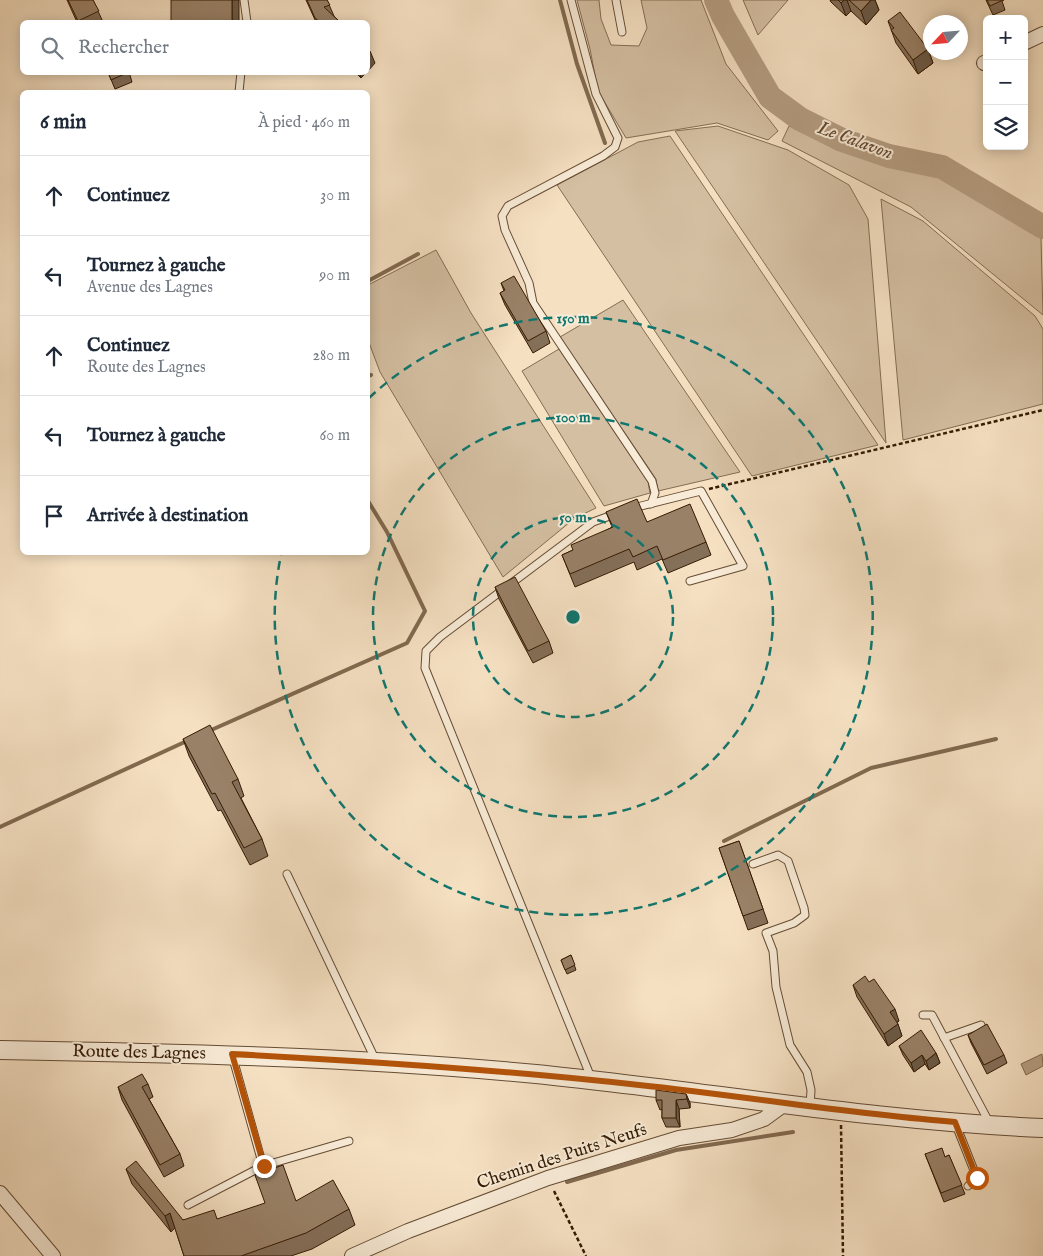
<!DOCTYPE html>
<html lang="fr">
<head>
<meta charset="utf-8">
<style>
  body { margin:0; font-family:"IM FELL English",serif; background:#f2f2f3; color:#1f2937 }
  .controls { position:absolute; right:15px; top:15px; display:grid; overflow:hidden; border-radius:8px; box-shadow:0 2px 12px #0003 }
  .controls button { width:45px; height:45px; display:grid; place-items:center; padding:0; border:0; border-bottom:1px solid #e0e1e3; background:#fff; color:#1f2937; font:25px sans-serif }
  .compass { position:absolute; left:923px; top:15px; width:45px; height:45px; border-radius:50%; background:#fff; box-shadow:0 2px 12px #0003; rotate:244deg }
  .stop { position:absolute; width:15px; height:15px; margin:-11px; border:4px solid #b45309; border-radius:50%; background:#fff }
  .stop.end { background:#b45309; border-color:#fff; box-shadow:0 1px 5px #0008 }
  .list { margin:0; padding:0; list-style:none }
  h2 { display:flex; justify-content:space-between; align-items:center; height:65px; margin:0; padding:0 20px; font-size:21px }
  h2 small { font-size:16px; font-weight:400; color:#747a83 }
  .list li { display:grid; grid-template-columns:32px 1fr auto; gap:15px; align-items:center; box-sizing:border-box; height:80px; padding:0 20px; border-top:1px solid #e0e1e3 }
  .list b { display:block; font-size:19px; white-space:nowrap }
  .list p { margin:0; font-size:16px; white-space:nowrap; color:#747a83 }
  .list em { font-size:16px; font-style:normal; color:#747a83 }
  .icon { flex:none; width:28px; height:28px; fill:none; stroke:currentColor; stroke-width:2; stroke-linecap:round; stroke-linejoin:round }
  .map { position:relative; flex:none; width:1043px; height:1256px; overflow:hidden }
  .search { position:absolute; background:#fff; box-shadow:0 2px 12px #0003; left:20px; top:20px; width:350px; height:55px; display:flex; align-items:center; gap:12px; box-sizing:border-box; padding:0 18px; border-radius:8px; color:#747a83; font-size:19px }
  .panel { position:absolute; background:#fff; box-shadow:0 2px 12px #0003; left:20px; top:90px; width:350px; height:465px; border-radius:8px }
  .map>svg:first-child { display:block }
  .green { fill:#d4bfa2; stroke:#846d53 }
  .water { fill:#b49d81; stroke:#81694f }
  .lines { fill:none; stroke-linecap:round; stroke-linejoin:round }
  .stream { stroke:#81694f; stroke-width:4 }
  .river { stroke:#b49d81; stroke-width:24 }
  .service-casing { stroke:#654c34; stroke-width:9 }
  .minor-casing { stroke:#654c34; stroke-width:16 }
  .tertiary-casing { stroke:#654c34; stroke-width:20 }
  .path { stroke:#351b04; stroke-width:2.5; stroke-dasharray:4 2.5; stroke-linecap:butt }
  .service { stroke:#f8ebd7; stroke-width:7 }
  .minor { stroke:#f8ebd7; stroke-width:14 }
  .tertiary { stroke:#f8ebd7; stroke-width:18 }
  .wall { fill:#846f59; stroke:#351b04 }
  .shaded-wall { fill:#6b5a48; stroke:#351b04 }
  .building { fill:#998167; stroke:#351b04 }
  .route { stroke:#b45309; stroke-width:6 }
  .ring { fill:none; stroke:#0f766e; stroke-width:2.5; stroke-dasharray:9 6 }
  .labels { text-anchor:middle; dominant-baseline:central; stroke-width:4; stroke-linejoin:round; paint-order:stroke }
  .street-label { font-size:18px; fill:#351b04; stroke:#f8ebd7 }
  .water-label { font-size:19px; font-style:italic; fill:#614830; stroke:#f8ebd7 }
  .centre { fill:#0f766e; stroke:#f8ebd7; stroke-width:2.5 }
  .ring-label { font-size:15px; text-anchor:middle; font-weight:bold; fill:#0f766e; stroke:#f8ebd7; stroke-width:4; stroke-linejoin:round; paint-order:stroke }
</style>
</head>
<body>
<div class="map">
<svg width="1043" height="1256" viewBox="0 0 1043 1256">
  <rect width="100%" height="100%" fill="#f5e0c2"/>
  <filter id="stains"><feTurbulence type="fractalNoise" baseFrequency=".004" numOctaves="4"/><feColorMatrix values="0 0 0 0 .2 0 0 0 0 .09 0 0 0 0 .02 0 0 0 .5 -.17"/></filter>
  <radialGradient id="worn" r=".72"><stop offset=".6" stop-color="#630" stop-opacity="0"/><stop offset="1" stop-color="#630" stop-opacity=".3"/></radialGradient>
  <g class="green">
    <path d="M577 0H599L601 19 611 45 639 46 647 28 641 0H701L726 64 778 131 768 140 717 123 626 138 598 91 590 49Z"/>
    <path d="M743 0H788L758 35Z"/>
    <path d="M718 126 788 150 849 185 868 219 886 443 675 131Z"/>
    <path d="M789 126 869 156 955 179 1041 238 1043 315 911 207 782 141Z"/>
    <path d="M670 136 878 445 752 476 557 185 638 142Z"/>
    <path d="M881 199 923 221 1035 316 1043 329V404L903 440Z"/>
    <path d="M436 250 471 313 596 508 575 518 503 577 380 372 368 340V285Z"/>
    <path d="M623 300 740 472 658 491 656 479 560 337Z"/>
    <path d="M559 349 648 482 650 493 604 506 522 371Z"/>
  </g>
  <path class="water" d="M1042 1054 1043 1066 1026 1075 1021 1064Z"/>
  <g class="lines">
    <g class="stream">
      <path d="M560 0 577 64 605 143"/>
      <path d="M368 281 418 254"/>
      <path d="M368 376 371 375"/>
      <path d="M209 731 407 643 425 611 387 532 368 501"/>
      <path d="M0 827 189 740"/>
      <path d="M724 841 871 768 996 739"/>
      <path d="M567 1182 676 1150 793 1132"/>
    </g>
    <path class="river" d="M716 0 723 16 770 97 800 119 842 140 889 156 942 167 1043 227"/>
    <defs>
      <g id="service">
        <path d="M244 0 247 22"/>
        <path d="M571 0 596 94 618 138 615 147 603 156 508 206 502 216 505 230 529 283 533 303 652 481 655 493 651 504"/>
        <path d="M616 0 622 32"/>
        <path d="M239 92 241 72"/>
        <path d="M633 508 701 491 743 566 690 581"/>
        <path d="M753 864 778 855 788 861 804 908 805 915 794 923 766 933 773 951 776 987 790 1045 807 1072 811 1090 810 1106"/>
        <path d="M287 874 376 1061"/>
        <path d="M923 1015H932L989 1122"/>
        <path d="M944 1038 981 1025"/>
        <path d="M592 1080 425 668 426 651 440 637 593 522 615 514"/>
        <path d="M956 1125 977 1178 968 1186"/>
        <path d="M263 1166 349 1141"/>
        <path d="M188 1205 263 1166 232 1055"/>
      </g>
      <g id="minor">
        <path d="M1024 43 1043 34"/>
        <path d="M984 63 987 62"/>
        <path d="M0 1193 53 1256"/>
        <path d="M352 1256 408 1231 548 1178 679 1138 732 1130 764 1119 786 1103"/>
      </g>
      <path id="tertiary" d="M0 1050C179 1053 357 1057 536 1074 705 1091 873 1121 1043 1128"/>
    </defs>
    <use href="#service" class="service-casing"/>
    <use href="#minor" class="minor-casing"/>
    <use href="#tertiary" class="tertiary-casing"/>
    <g class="path">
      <path d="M709 489 1043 410"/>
      <path d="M841 1125 843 1256"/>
      <path d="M554 1191 586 1256"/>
    </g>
    <use href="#service" class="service"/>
    <use href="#minor" class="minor"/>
    <use href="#tertiary" class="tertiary"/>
  </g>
  <g class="wall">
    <path d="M67 0H93L103 22H77Z"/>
    <path d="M306 0H327L334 16 340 22H316Z"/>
    <path d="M830 0H875L879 10 866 25 851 11 846 16 831 2Z"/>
    <path d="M986 0H1004L1002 1 1005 10 993 15Z"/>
    <path d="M888 21 928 49 933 63 918 74 896 43Z"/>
    <path d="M108 72H129L132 82 115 89Z"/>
    <path d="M355 72H366L361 78Z"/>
    <path d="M501 283 546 331 550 343 533 353 505 305 500 293 504 291Z"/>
    <path d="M606 512 647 522 706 542 711 555 668 573 662 559 637 570 634 562 575 587 562 555 573 550 612 527Z"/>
    <path d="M495 587 549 641 553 653 533 663 499 599Z"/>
    <path d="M183 739 238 779 244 796 241 798 262 839 268 856 250 865 221 810 218 811 189 756Z"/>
    <path d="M739 841 768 923 748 930 719 848Z"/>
    <path d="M571 955 576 970 567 974 561 960Z"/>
    <path d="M853 985 899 1021 897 1022 902 1036 888 1046 857 997Z"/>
    <path d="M968 1035 1004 1055 1007 1063 987 1074 971 1043Z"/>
    <path d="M899 1046 936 1053 940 1063 929 1070 925 1064 914 1072 903 1055Z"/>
    <path d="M148 1084 153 1097 149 1099 180 1154 184 1166 164 1177 122 1100 118 1087Z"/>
    <path d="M686 1094 690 1103V1108L679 1109 680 1127H666L662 1118V1109L660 1110 656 1100Z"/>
    <path d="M925 1154 945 1157 949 1155 965 1194 944 1202Z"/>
    <path d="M126 1169 183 1220 218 1219 296 1201 349 1209 355 1225 312 1249 291 1256H184L175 1228 171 1232 132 1184Z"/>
  </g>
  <g class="shaded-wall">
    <rect x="232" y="0" width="7" height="22"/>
    <path d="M844 0H847L851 11 846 16 841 3Z"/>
    <path d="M871 0H875L879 10 866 25 861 11Z"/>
    <path d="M928 49 933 63 918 74 913 60Z"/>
    <path d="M370 51 375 63 368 71V54Z"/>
    <path d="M359 72H366L361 78Z"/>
    <path d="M895 1009 899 1021 894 1024 890 1012Z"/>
    <path d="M898 1024 902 1036 888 1046 884 1034Z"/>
    <path d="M936 1053 940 1063 929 1070 926 1061Z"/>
    <path d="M922 1055 925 1064 914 1072 911 1063Z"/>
    <path d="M686 1094 690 1103V1108L687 1099Z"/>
    <path d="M676 1100 679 1109 680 1127 676 1118Z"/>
    <path d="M170 1213 175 1228 171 1232 165 1216Z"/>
  </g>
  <g class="building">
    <path d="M68 0H93L99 11 78 21Z"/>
    <rect x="171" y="0" width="61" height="22"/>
    <path d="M307 0H327L330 5 324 7 340 22H320L315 18Z"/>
    <path d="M838 0H844L841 3Z"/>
    <path d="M849 0H871L861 11Z"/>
    <path d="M987 0H1001V1L990 6Z"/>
    <path d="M900 12 928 49 913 60 891 30 894 28 888 21Z"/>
    <path d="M108 72H129L111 80Z"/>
    <path d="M514 276 546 331 528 341 500 293 505 290 501 283Z"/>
    <path d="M637 499 647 522 690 504 706 542 663 560 657 546 633 557 629 549 570 574 562 555 573 550 571 545 613 527 606 512Z"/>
    <path d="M515 577 549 641 528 651 495 587Z"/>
    <path d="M210 725 238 779 232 782 262 839 244 848 215 793 212 794 183 739Z"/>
    <path d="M739 841 763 909 743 916 719 848Z"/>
    <path d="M571 955 575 965 565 970 561 960Z"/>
    <path d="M865 976 869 982 874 979 895 1009 890 1012 898 1024 884 1034 853 985Z"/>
    <path d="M987 1024 1004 1055 984 1065 968 1035Z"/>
    <path d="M921 1030 936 1053 926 1061 922 1055 911 1063 899 1046Z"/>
    <path d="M142 1074 148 1084 142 1087 180 1154 160 1165 118 1087Z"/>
    <path d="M656 1090 686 1094 687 1099 676 1100V1118H662V1100H656Z"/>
    <path d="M942 1148 945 1157 949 1155 962 1185 941 1193 925 1154Z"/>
    <path d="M136 1161 183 1220 214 1210 217 1219 265 1203 255 1175 283 1165 296 1201 333 1180 349 1209 306 1233 241 1256H184L170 1213 165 1216 126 1169Z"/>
  </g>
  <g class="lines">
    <path class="route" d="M264 1166 232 1054C368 1061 504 1070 639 1085 745 1096 849 1114 955 1122L977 1178"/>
  </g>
  <g class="ring">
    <circle cx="573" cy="617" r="100"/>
    <circle cx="573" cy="617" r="200"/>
    <path d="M369 398A299 299 0 1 1 281 555"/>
  </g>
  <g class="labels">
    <g class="street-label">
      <text transform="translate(139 1053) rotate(1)">Route des Lagnes</text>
      <text transform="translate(562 1157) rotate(-18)">Chemin des Puits Neufs</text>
    </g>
    <g class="water-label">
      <text transform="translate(855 141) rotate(20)">Le Calavon</text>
    </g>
  </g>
  <circle cx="573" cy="617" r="8" class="centre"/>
  <g class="ring-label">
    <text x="573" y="323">150 m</text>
    <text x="573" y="422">100 m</text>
    <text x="573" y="522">50 m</text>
  </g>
  <rect width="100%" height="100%" filter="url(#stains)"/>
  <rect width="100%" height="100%" fill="url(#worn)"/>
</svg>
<div class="controls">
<button>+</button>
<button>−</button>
<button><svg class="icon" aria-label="layers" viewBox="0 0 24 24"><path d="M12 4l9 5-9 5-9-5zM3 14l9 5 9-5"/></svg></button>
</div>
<svg class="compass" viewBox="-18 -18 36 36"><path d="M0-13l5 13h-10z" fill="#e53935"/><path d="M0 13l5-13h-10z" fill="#747a83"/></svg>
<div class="stop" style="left:977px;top:1178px"></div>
<div class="stop end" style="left:264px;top:1166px"></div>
<div class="search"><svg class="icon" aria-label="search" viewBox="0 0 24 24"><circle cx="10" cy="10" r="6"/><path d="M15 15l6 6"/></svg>Rechercher</div>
<section class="panel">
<h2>6 min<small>À pied · 460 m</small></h2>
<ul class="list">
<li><svg class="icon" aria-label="ahead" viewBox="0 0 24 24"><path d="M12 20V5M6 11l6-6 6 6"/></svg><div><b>Continuez</b></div><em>30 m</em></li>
<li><svg class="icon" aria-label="left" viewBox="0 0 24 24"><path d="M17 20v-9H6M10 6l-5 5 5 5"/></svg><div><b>Tournez à gauche</b><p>Avenue des Lagnes</p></div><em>90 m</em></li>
<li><svg class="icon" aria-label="ahead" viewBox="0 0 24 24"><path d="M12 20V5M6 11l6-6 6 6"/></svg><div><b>Continuez</b><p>Route des Lagnes</p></div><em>280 m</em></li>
<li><svg class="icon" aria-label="left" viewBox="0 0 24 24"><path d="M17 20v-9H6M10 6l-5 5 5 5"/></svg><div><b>Tournez à gauche</b></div><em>60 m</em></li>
<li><svg class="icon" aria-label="arrive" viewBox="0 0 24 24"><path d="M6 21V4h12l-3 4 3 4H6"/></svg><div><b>Arrivée à destination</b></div></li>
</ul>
</section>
</div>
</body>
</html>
